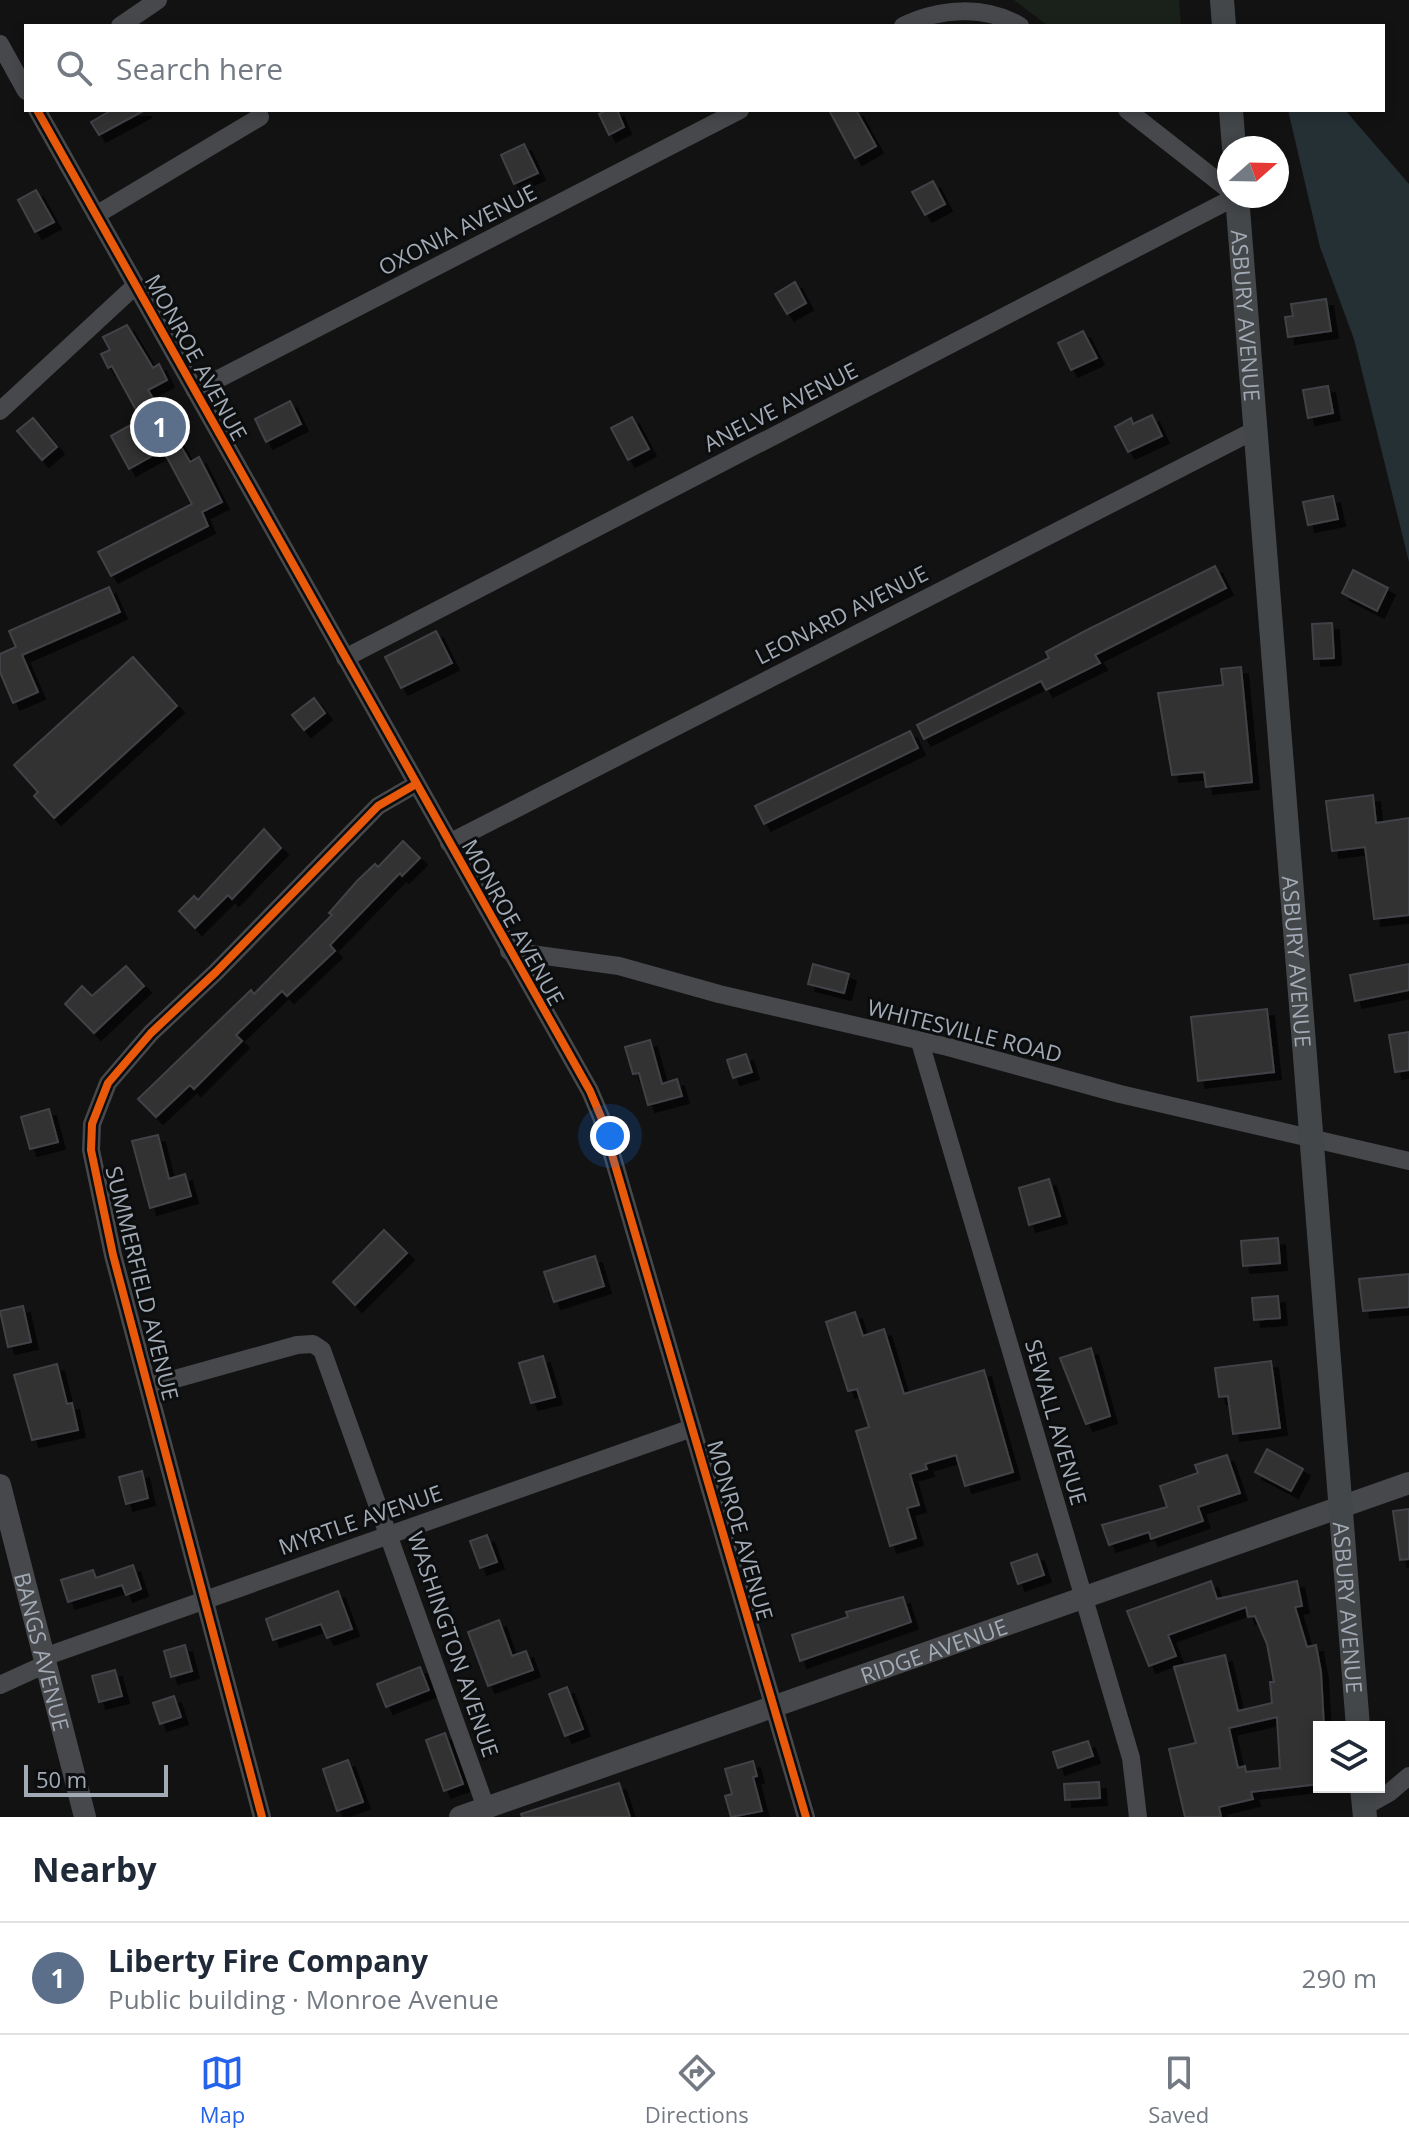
<!DOCTYPE html>
<html lang="en">
<head>
<meta charset="utf-8">
<style>
  body { margin:0; font-family:"Open Sans",sans-serif; background:#f2f2f3; color:#1f2937 }
  .controls { position:absolute; right:24px; bottom:24px; display:grid; overflow:hidden; border-radius:0px; box-shadow:0 4px 12px #0003 }
  .controls button { width:72px; height:72px; display:grid; place-items:center; padding:0; border:0; border-bottom:2px solid #e0e1e3; background:#fff; color:#1f2937; font:40px sans-serif }
  .compass { position:absolute; left:1217px; top:136px; width:72px; height:72px; border-radius:50%; background:#fff; box-shadow:0 4px 12px #0003; rotate:70deg }
  .scale { position:absolute; left:24px; bottom:20px; width:144px; box-sizing:border-box; padding-left:8px; border:4px solid #a2aab5; border-top:0; font-size:22px; line-height:28px; white-space:nowrap; color:#a2aab5; -webkit-text-stroke:6px #0c0d0e; paint-order:stroke }
  .you { position:absolute; left:610px; top:1136px; width:28px; height:28px; margin:-20px; border:6px solid #fff; border-radius:50%; background:#1a73e8; box-shadow:0 0 0 12px #1a73e833 }
  .badge { display:grid; place-items:center; width:52px; height:52px; border-radius:50%; background:#2563eb; color:#fff; font-size:26px; font-weight:700 }
  .pin { position:absolute; translate:-50% -50%; border:4px solid #fff; box-shadow:0 2px 8px #0006 }
  .list { margin:0; padding:0; list-style:none }
  h2 { display:flex; justify-content:space-between; align-items:center; height:104px; margin:0; padding:0 32px; font-size:34px }
  h2 small { font-size:26px; font-weight:400; color:#747a83 }
  .list li { display:grid; grid-template-columns:52px 1fr auto; gap:24px; align-items:center; box-sizing:border-box; height:112px; padding:0 32px; border-top:2px solid #e0e1e3 }
  .list b { display:block; font-size:30px; white-space:nowrap }
  .list p { margin:0; font-size:26px; white-space:nowrap; color:#747a83 }
  .list em { font-size:26px; font-style:normal; color:#747a83 }
  .icon { flex:none; width:44px; height:44px; fill:none; stroke:currentColor; stroke-width:2; stroke-linecap:round; stroke-linejoin:round }
  .map { position:relative; flex:none; width:1409px; height:1817px; overflow:hidden }
  .search { position:absolute; background:#fff; box-shadow:0 4px 12px #0003; left:24px; right:24px; top:24px; height:88px; display:flex; align-items:center; gap:20px; box-sizing:border-box; padding:0 28px; border-radius:0px; color:#747a83; font-size:30px }
  .sheet { height:216px; background:#fff }
  nav { display:flex; justify-content:space-around; align-items:center; box-sizing:border-box; height:112px; border-top:2px solid #e0e1e3; background:#fff; font-size:22px; color:#747a83 }
  nav a { display:grid; justify-items:center; gap:4px }
  nav .on { color:#2563eb }
  .map>svg:first-child { display:block }
  .green { fill:#1a211a }
  .water { fill:#253035 }
  .building { fill:#313133; stroke:#404346; stroke-width:2; fill-rule:evenodd; filter:url(#shadow) }
  .lines { fill:none; stroke-linecap:round; stroke-linejoin:round }
  .minor { stroke:#46484b; stroke-width:18 }
  .tertiary { stroke:#46484b; stroke-width:22 }
  .secondary { stroke:#44474a; stroke-width:24 }
  .cycleway-casing { stroke:#0c0d0e; stroke-width:13 }
  .cycleway { stroke:#e8590c; stroke-width:8 }
  .labels { text-anchor:middle; dominant-baseline:central; stroke-width:6; stroke-linejoin:round; paint-order:stroke }
  .street-label { font-size:22px; fill:#a2aab5; stroke:#0c0d0e }
</style>
</head>
<body>
<div class="map">
<svg width="1409" height="1817" viewBox="0 0 1409 1817">
  <defs>
    <filter id="shadow"><feDropShadow dx="7" dy="7" stdDeviation="0" flood-color="#0009"/></filter>
  </defs>
  <rect width="100%" height="100%" fill="#121212"/>
  <path class="green" d="M1014 0H1179L1181 26H1048Z"/>
  <path class="water" d="M1288 110H1345L1409 184V562L1354 339 1320 247Z"/>
  <g class="building">
    <path d="M112 110H145L99 135 91 122Z"/>
    <path d="M607 110H617L624 127 609 135 599 114Z"/>
    <path d="M829 110H856L876 146 855 158Z"/>
    <path d="M524 144 538 173 514 184 501 155Z"/>
    <path d="M933 181 945 204 925 215 912 192Z"/>
    <path d="M36 190 54 222 35 232 18 200Z"/>
    <path d="M795 282 806 303 787 314 775 294Z"/>
    <path d="M1326 299 1331 331 1288 337 1285 317 1293 316 1291 304Z"/>
    <path d="M127 325 153 368 159 364 167 380 148 390 190 462 199 457 222 502 202 512 208 526 111 576 98 552 192 504 163 450 129 469 111 436 141 419 112 366 108 368 101 354 110 350 103 337Z"/>
    <path d="M1083 331 1097 358 1071 370 1058 343Z"/>
    <path d="M1328 386 1333 413 1308 418 1303 390Z"/>
    <path d="M290 401 301 424 266 442 255 419Z"/>
    <path d="M1152 415 1162 436 1128 452 1115 427 1131 418 1133 424Z"/>
    <path d="M632 417 649 449 628 460 611 428Z"/>
    <path d="M33 418 57 447 42 460 17 431Z"/>
    <path d="M1333 496 1338 519 1308 525 1303 502Z"/>
    <path d="M1215 566 1226 588 1095 655 1100 663 1046 690 1041 681 924 739 917 725 1049 658 1046 652 1085 631Z"/>
    <path d="M1353 570 1388 588 1377 611 1342 593Z"/>
    <path d="M109 587 120 612 22 655 38 692 13 703 0 672V654L16 647 9 631Z"/>
    <path d="M1332 623 1334 658 1314 659 1312 624Z"/>
    <path d="M436 631 452 663 401 688 385 657Z"/>
    <path d="M133 657 177 706 54 818 34 796 38 792 14 765Z"/>
    <path d="M1241 667 1252 782 1206 787 1204 772 1172 775 1158 693 1223 685 1221 669Z"/>
    <path d="M314 698 325 713 304 730 292 715Z"/>
    <path d="M910 731 918 748 764 824 755 806Z"/>
    <path d="M1373 795 1376 823 1409 818V915L1374 919 1365 847 1332 851 1326 801Z"/>
    <path d="M264 829 281 848 232 899 228 895 195 928 179 911 194 896 198 900Z"/>
    <path d="M403 841 420 858 402 876 400 873 330 945 335 951 287 996 282 991 236 1035 242 1041 194 1089 190 1085 156 1117 138 1099 251 990 254 994 332 915 329 913 357 881 375 864 378 867Z"/>
    <path d="M813 964 849 974 844 993 808 984Z"/>
    <path d="M1409 964V990L1355 1001 1350 975Z"/>
    <path d="M126 966 144 986 94 1033 65 1004 82 986 92 996Z"/>
    <path d="M1267 1009 1274 1072 1198 1081 1191 1017Z"/>
    <path d="M1409 1032V1070L1395 1072 1389 1035Z"/>
    <path d="M650 1040 662 1084 677 1079 682 1096 648 1105 639 1073 633 1074 625 1047Z"/>
    <path d="M746 1054 752 1072 733 1078 727 1060Z"/>
    <path d="M49 1109 58 1142 30 1149 21 1117Z"/>
    <path d="M158 1135 169 1179 185 1174 191 1196 150 1208 132 1141Z"/>
    <path d="M1049 1179 1060 1216 1029 1225 1019 1188Z"/>
    <path d="M384 1230 407 1253 355 1305 333 1282Z"/>
    <path d="M1278 1238 1280 1263 1243 1266 1241 1241Z"/>
    <path d="M595 1256 604 1286 554 1302 544 1272Z"/>
    <path d="M1409 1274V1307L1363 1311 1359 1279Z"/>
    <path d="M1278 1296 1280 1318 1254 1320 1252 1298Z"/>
    <path d="M23 1306 31 1342 8 1347 0 1311Z"/>
    <path d="M855 1312 863 1336 884 1329 904 1394 984 1370 1013 1472 965 1486 956 1455 925 1464 927 1469 910 1474 919 1505 907 1508 916 1538 890 1546 856 1431 869 1427 857 1389 848 1391 826 1322Z"/>
    <path d="M1091 1348 1110 1416 1086 1424 1060 1358Z"/>
    <path d="M543 1356 555 1397 531 1403 519 1363Z"/>
    <path d="M1271 1361 1280 1428 1233 1434 1228 1396 1219 1397 1215 1368Z"/>
    <path d="M57 1364 67 1404 72 1403 78 1430 32 1440 14 1375Z"/>
    <path d="M1267 1449 1303 1469 1291 1491 1255 1472Z"/>
    <path d="M1227 1455 1240 1493 1198 1507 1203 1521 1151 1539 1149 1532 1109 1545 1102 1525 1167 1507 1160 1486 1198 1473 1195 1465Z"/>
    <path d="M142 1471 148 1498 126 1504 119 1477Z"/>
    <path d="M1409 1509V1559L1400 1560 1393 1511Z"/>
    <path d="M487 1535 497 1562 480 1568 470 1541Z"/>
    <path d="M1037 1554 1044 1575 1018 1584 1011 1563Z"/>
    <path d="M133 1565 141 1589 126 1595 122 1585 68 1602 61 1580 93 1570 96 1578Z"/>
    <path d="M1211 1581 1217 1599 1297 1581 1302 1606 1295 1607 1307 1647 1316 1645 1321 1672 1324 1727H1319V1784L1251 1792 1253 1799 1219 1807 1221 1817H1185L1169 1749 1196 1743 1174 1667 1225 1655 1238 1711 1272 1703 1270 1682H1274L1267 1644 1255 1616 1248 1617 1246 1607 1168 1635 1176 1656 1149 1666 1127 1611ZM1277 1717 1280 1768 1246 1772 1245 1766 1238 1768 1229 1728Z"/>
    <path d="M338 1591 352 1629 327 1638 321 1624 273 1640 266 1619Z"/>
    <path d="M903 1597 911 1622 800 1661 792 1635 848 1617 846 1612Z"/>
    <path d="M499 1620 512 1656 526 1651 533 1670 488 1686 468 1632Z"/>
    <path d="M185 1645 192 1671 171 1677 164 1651Z"/>
    <path d="M420 1667 429 1690 386 1707 377 1684Z"/>
    <path d="M115 1670 122 1696 99 1702 92 1676Z"/>
    <path d="M567 1687 583 1729 565 1736 549 1694Z"/>
    <path d="M174 1696 181 1717 160 1724 153 1703Z"/>
    <path d="M445 1733 463 1784 444 1791 426 1740Z"/>
    <path d="M1088 1741 1093 1756 1058 1768 1053 1752Z"/>
    <path d="M348 1760 363 1802 337 1811 323 1769Z"/>
    <path d="M753 1761 757 1776 753 1777 762 1811 731 1817 725 1796 732 1794 725 1769Z"/>
    <path d="M1099 1782 1100 1798 1065 1800 1064 1784Z"/>
    <path d="M619 1783 630 1817H522L521 1814Z"/>
  </g>
  <g class="lines">
    <g class="minor">
      <path d="M120 26 158 0"/>
      <path d="M903 26C939 8 985 5 1020 26"/>
      <path d="M0 44 26 91"/>
      <path d="M37 110 590 1091 601 1117 806 1817"/>
      <path d="M1127 110 1229 190"/>
      <path d="M96 215 260 117"/>
      <path d="M195 391 740 110"/>
      <path d="M0 411 136 285"/>
      <path d="M345 658 1237 196"/>
      <path d="M449 843 1257 429"/>
      <path d="M509 951 619 966 719 994 948 1047 1120 1094 1409 1161"/>
      <path d="M920 1042 1131 1758 1138 1817"/>
      <path d="M150 1386 297 1345 313 1344 322 1350 486 1808"/>
      <path d="M44 1657 692 1428"/>
      <path d="M0 1685 46 1664"/>
      <path d="M1364 1807 1389 1793 1409 1776"/>
      <path d="M262 1817 113 1255 91 1150 92 1124 108 1083 151 1033 216 972 378 806 416 784"/>
    </g>
    <g class="tertiary">
      <path id="s1" d="M0 1485 85 1817"/>
      <path id="s2" d="M460 1817 1409 1483"/>
    </g>
    <g class="secondary">
      <path d="M1222 0 1224 26"/>
      <path d="M1231 110 1234 148"/>
      <path id="s3" d="M1237 196 1358 1727"/>
      <path d="M1362 1787 1365 1817"/>
    </g>
    <defs>
      <g id="cycleway">
        <path d="M37 110 590 1091 601 1117 806 1817"/>
        <path d="M262 1817 113 1255 91 1150 92 1124 108 1083 151 1033 216 972 378 806 416 784"/>
      </g>
    </defs>
    <use href="#cycleway" class="cycleway-casing"/>
    <use href="#cycleway" class="cycleway"/>
  </g>
  <g class="labels">
    <g class="street-label">
      <text transform="translate(457 229) rotate(-27)">OXONIA AVENUE</text>
      <text stroke="none"><textPath href="#s3" startOffset="120">ASBURY AVENUE</textPath></text>
      <text transform="translate(197 357) rotate(61)">MONROE AVENUE</text>
      <text transform="translate(780 406) rotate(-27)">ANELVE AVENUE</text>
      <text transform="translate(841 614) rotate(-27)">LEONARD AVENUE</text>
      <text transform="translate(514 922) rotate(61)">MONROE AVENUE</text>
      <text stroke="none"><textPath href="#s3" startOffset="768">ASBURY AVENUE</textPath></text>
      <text transform="translate(965 1030) rotate(14)">WHITESVILLE ROAD</text>
      <text transform="translate(143 1283) rotate(76)">SUMMERFIELD AVENUE</text>
      <text transform="translate(1057 1422) rotate(74)">SEWALL AVENUE</text>
      <text transform="translate(360 1519) rotate(-19)">MYRTLE AVENUE</text>
      <text transform="translate(741 1530) rotate(74)">MONROE AVENUE</text>
      <text stroke="none"><textPath href="#s3" startOffset="1416">ASBURY AVENUE</textPath></text>
      <text transform="translate(454 1644) rotate(71)">WASHINGTON AVENUE</text>
      <text stroke="none"><textPath href="#s2" startOffset="502">RIDGE AVENUE</textPath></text>
      <text stroke="none"><textPath href="#s1" startOffset="172">BANGS AVENUE</textPath></text>
    </g>
  </g>
</svg>
<div class="controls">
<button><svg class="icon" aria-label="layers" viewBox="0 0 24 24"><path d="M12 4l9 5-9 5-9-5zM3 14l9 5 9-5"/></svg></button>
</div>
<svg class="compass" viewBox="-18 -18 36 36"><path d="M0-13l5 13h-10z" fill="#e53935"/><path d="M0 13l5-13h-10z" fill="#747a83"/></svg>
<div class="scale">50 m</div>
<div class="you"></div>
<div class="pin badge" style="left:160px;top:427px;background:#5c6f8a">1</div>
<div class="search"><svg class="icon" aria-label="search" viewBox="0 0 24 24"><circle cx="10" cy="10" r="6"/><path d="M15 15l6 6"/></svg>Search here</div>
</div>
<section class="sheet">
<h2>Nearby<small></small></h2>
<ul class="list">
<li><span class="badge" style="background:#5c6f8a">1</span><div><b>Liberty Fire Company</b><p>Public building · Monroe Avenue</p></div><em>290 m</em></li>
</ul>
</section>
<nav>
<a class="on"><svg class="icon" aria-label="map" viewBox="0 0 24 24"><path d="M3 6l6-2 6 2 6-2v14l-6 2-6-2-6 2zM9 4v14M15 6v14"/></svg>Map</a>
<a><svg class="icon" aria-label="directions" viewBox="0 0 24 24"><path d="M12 3l9 9-9 9-9-9zM9 14v-3h6M13 9l2 2-2 2"/></svg>Directions</a>
<a><svg class="icon" aria-label="saved" viewBox="0 0 24 24"><path d="M7 4h10v16l-5-4-5 4z"/></svg>Saved</a>
</nav>
</body>
</html>
